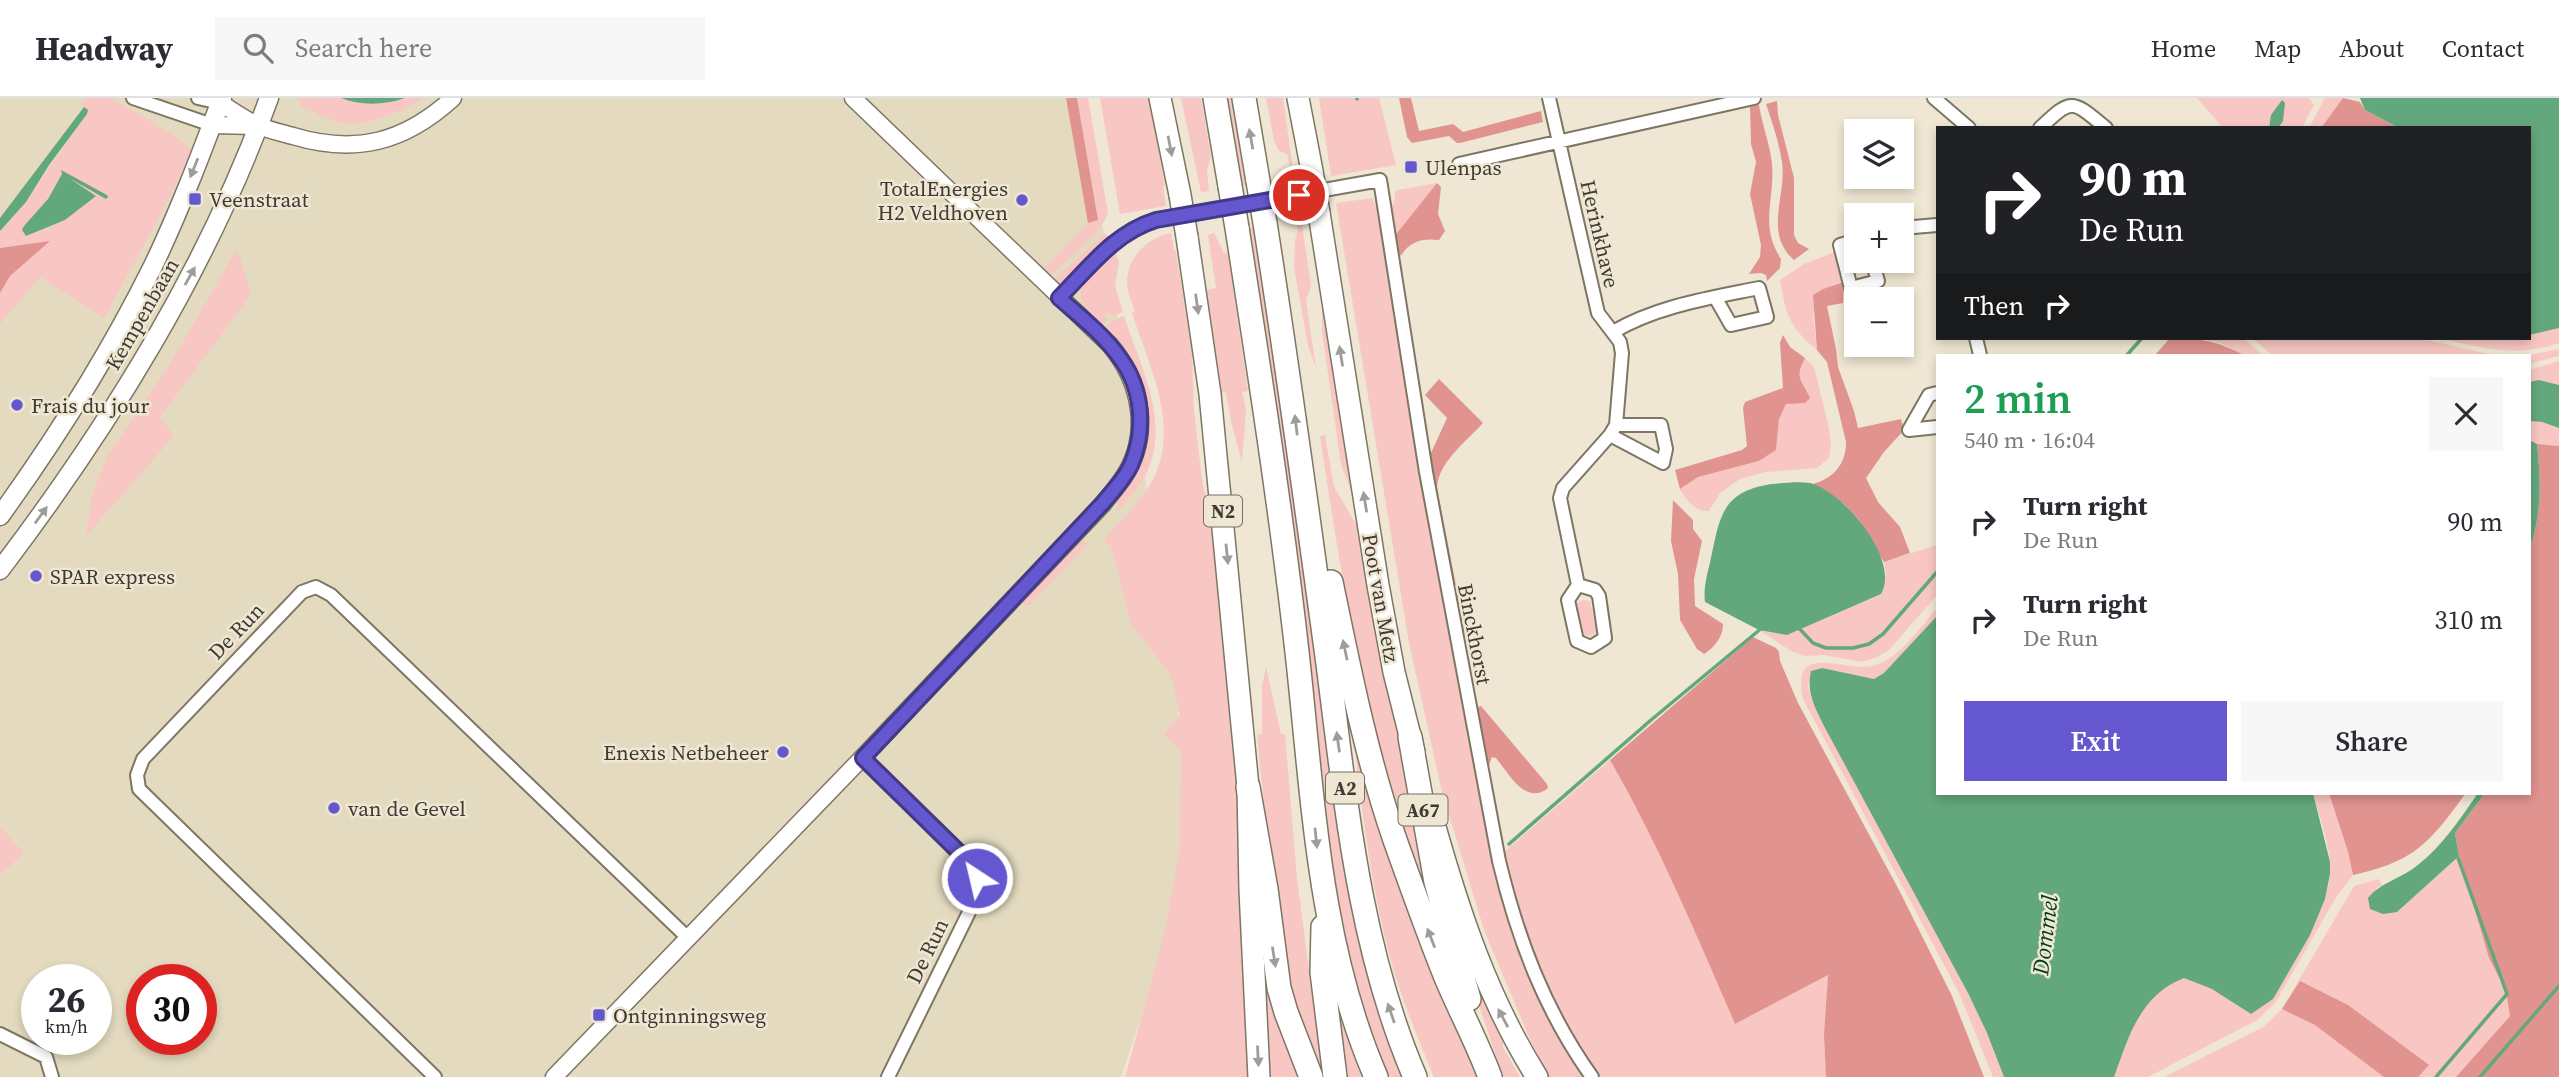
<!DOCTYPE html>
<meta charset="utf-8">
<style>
:root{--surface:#fff;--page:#f7f7f7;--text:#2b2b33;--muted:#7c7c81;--line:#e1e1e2;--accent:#6557d0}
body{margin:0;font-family:"Source Serif 4",serif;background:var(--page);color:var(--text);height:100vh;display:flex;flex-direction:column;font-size:26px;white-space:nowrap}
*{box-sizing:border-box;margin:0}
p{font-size:23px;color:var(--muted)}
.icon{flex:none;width:38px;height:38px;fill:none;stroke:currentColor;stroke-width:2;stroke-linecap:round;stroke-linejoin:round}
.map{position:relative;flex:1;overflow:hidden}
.side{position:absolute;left:1936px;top:256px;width:595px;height:441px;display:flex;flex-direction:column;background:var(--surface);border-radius:0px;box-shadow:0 4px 10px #0003}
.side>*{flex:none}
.guide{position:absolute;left:1936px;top:28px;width:595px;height:214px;border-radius:0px;box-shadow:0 4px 10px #0003;background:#202124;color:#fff;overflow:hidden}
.tools{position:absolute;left:1844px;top:21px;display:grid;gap:14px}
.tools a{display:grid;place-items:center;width:70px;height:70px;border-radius:0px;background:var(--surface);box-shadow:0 4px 10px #0003;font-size:35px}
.speed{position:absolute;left:21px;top:866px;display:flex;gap:14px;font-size:35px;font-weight:700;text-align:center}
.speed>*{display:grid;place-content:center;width:91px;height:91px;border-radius:50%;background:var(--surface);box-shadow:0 4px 10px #0003;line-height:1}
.speed small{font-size:18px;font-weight:400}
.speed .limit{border:10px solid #d22;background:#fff;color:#111}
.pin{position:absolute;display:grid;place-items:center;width:60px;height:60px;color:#fff;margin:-30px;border:4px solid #fff;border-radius:50%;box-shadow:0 2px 7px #0007}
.me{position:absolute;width:77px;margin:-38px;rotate:325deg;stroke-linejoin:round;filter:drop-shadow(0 0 5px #0008)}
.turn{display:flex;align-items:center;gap:24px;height:147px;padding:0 28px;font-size:32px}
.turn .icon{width:91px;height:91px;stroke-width:2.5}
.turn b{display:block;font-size:49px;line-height:60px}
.then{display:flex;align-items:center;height:66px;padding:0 28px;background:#0003;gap:14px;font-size:26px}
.round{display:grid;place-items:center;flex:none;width:74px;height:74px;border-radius:0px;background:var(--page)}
.head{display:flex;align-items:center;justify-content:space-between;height:119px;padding:0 28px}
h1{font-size:42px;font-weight:600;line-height:52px;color:#1e9e55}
.primary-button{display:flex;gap:14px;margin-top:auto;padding:14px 28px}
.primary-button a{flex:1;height:80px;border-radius:0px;background:var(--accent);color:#fff;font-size:28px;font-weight:600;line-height:80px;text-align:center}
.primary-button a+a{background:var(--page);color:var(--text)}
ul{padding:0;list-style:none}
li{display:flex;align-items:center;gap:21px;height:98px;padding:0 28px}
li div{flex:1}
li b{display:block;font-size:26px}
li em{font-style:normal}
header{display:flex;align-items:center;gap:42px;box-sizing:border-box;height:98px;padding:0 35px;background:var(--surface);border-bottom:2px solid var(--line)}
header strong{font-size:33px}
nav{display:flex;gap:38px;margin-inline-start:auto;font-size:24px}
.search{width:490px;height:63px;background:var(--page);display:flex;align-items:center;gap:18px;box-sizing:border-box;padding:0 24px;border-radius:0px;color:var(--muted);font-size:26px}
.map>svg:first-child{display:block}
.built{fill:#e4dabf;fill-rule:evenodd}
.green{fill:#f8c7c3;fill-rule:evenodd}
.forest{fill:#e0938f}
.water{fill:#63a77d}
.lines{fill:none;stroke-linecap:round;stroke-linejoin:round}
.stream{stroke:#63a77d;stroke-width:3.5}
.minor-casing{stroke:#7d7664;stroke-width:16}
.tertiary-casing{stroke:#7d7664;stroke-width:19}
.secondary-casing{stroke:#7d7664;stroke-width:21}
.trunk-casing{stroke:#7d7664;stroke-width:24}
.motorway-casing{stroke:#7d7664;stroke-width:26}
.minor{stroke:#fff;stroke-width:12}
.tertiary{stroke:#fff;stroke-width:16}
.secondary{stroke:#fff;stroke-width:18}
.trunk{stroke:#fff;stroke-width:21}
.motorway{stroke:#fff;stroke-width:23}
.trunk-bridge-casing{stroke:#7d7664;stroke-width:24;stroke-linecap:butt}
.motorway-bridge-casing{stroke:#7d7664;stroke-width:26;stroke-linecap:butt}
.trunk-bridge{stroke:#fff;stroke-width:21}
.motorway-bridge{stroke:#fff;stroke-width:23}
.oneway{fill:#9e9d99}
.route-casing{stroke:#423987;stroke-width:18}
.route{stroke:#6557d0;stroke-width:12}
.poi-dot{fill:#6557d0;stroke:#efe7d3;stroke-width:2.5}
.labels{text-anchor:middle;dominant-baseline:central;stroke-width:5;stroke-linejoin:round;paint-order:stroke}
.shield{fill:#efe7d3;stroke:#736f63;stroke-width:2}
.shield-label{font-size:19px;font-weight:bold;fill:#3e3b33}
.poi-label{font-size:21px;fill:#3e3b33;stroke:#efe7d3;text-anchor:start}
.street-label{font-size:21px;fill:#3e3b33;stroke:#efe7d3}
.water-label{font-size:23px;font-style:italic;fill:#003a1e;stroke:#efe7d3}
</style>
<header>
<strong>Headway</strong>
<div class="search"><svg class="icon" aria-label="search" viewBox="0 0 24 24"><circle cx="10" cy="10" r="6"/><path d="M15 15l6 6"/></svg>Search here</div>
<nav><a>Home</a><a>Map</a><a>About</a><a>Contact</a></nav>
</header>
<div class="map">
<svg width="2559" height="979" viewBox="0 0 2559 979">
<rect width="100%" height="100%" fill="#efe7d3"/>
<path class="built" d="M0,0h1081l89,530 23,234 -72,215h-1121zM37,882h59v60h-59zM142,882h59v60h-59z"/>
<path class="green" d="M85,0h25l62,36 20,16 -21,45 -67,123 -64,-41 -40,47v-31l10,-17 38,-34 -48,6v-17c33,-36 58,-78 87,-117l1,-4 -7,-5zM62,76l34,22 -31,24 -32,15 3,-21 20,-27z
M298,0h43l21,5h25l18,-5h19c-19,12 -57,29 -80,25 -14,-3 -29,-10 -42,-16z
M1077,0h11l20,115c-7,21 -41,47 -57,62h-5l-5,-4 47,-48 10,-4z
M1100,0h49l16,88h-2l3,20 -46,8z
M1181,0h20l10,58 -4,15 2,20 -8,1z
M1224,0h9l15,86 -8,1z
M1266,0h17l11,78 -2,1 -5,-23 -8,-3 -5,-10z
M1319,0h60l17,67 -65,11z
M2197,0h112l5,7 -12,23h-24l5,-7 -14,2v5h-46z
M2325,0h18l-22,30h-12z
M1437,85l-44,55 -5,-33 6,-1 1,-12 3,-2z
M1372,100l4,9 5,-1 49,311 34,193 30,145 16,67 76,155h-39l-3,-4 -60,-143 -42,-138 -33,-149 -73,-440z
M1301,119l10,69 -5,14 10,68 -8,-22 -14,-79 1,-27 3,-9 -2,-13z
M1257,128l62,424 87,427h-21l-29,-81 -27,-121 -82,-647z
M1105,135l4,5 -47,47 -7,-2 3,-7z
M1171,135l3,17 2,1 16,102 2,58 8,68 16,83 15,167 18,348h-126l39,-142 16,-86 1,-97 -17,-18 16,-18 -9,-41 -40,-51 -20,-78 -8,-5c15,-18 33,-34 45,-53 36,-56 2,-119 -16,-175l3,-1c-3,-9 -7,-18 -8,-28 -1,-25 20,-47 44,-51z
M1214,135l10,20h4l20,138 -6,1 4,18 -4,52 -11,-40 -5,-30 -4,1 -15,-103 9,-2 -8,-53z
M1114,151l5,13 -4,24 8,26 -10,4 -5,-4 -4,4 4,4 -7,6 -16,-14 2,-2c-20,-24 11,-44 27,-61z
M235,154l5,5 11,38 -91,122 14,19 -88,100 6,-41 15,-38 63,-93z
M1835,154l9,30 -7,4 -14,3 -10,26 4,35c-28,-23 -31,-35 -37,-70l24,-16z
M1322,186l31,211 -12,-30 -19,-133z
M1124,218c15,46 45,102 25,151 -6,17 -19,30 -31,44l-2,-13 29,-62 -42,-107 9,-8z
M2559,230v15c-43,15 -77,5 -119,-5h89v-3z
M2194,240h49l20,17h-19l-23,-12z
M2252,240h167l74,17h-221z
M2559,251v7l-30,8v-9z
M1805,260l9,9 14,57 3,20 -2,14 -12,10 -51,4 -26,7 -20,14 -11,18c-13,2 -24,-12 -29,-22l18,-12 61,-16 17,-11 3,-31 7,-16h19l3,-11c-11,-11 -10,-21 -3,-34z
M2559,263v24l-20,-5 -10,2v-12z
M2529,323l13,1 17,6v18l-22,-2 -8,-4z
M1325,337l9,52 25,42 26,146 52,248c-20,-55 -40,-110 -55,-167 -29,-105 -46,-213 -62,-320z
M1077,443l12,2 -59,62h-5l-4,-5z
M1937,447v50l-48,55 -12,7 -15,5 -38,-7 -19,1 -14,-5 -32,-21 28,5 94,-41 5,-21 -2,-11z
M1582,502l8,1 7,31 -6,4 -10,-1 -7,-30z
M1937,510v8l-52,57 -11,6 -53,-11 -10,3 -3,14 3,13 157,295 19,40 17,44h-11l-34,-84 -156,-294c-13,-63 46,-22 76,-35 24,-10 42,-38 58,-56z
M1266,569l15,67h4l12,144 26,199h-7l-37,-123 -22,-219 5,-1v-48z
M1352,620l128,359h-46c-18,-43 -36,-86 -47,-131 -18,-72 -28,-154 -35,-228z
M1610,662c49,85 86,174 125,264l93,-49 -4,60 2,42h-227c-32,-48 -59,-101 -78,-156 -8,-22 -11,-46 -17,-69z
M2313,695h16l19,59 5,23 -18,24 -60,104 -18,17 -109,57h-34c10,-29 32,-96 70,-99 19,-1 51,26 67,36 28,-40 83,-100 79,-152 -2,-23 -11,-47 -17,-69z
M0,729l24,26 -24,22z
M2459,758l30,102 17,33 4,25 -54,61h-292l99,-50 19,-18 72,-123 25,-7 3,6 -6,3 21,24z
M1263,855l12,61 22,63h-31z
M1471,867l32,69v13l17,30h-17l-36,-108z
M1330,890l31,89h-19z"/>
<path class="forest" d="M1066,0h11l21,122 -10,3z
M1399,0h12l8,33 34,-7 10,8 78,-21 2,11 -83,21h-3l-8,-7 -37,7 -5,-6z
M2343,0l17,4 5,8 34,18h-78z
M1777,3l1,14 16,63v57l4,8 11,6 -15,11c-31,-27 -7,-65 -12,-98 -3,-20 -10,-40 -16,-58z
M1759,7c3,20 11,39 13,59 3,36 -13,61 9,95l-1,9 -13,13 -1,-6 -5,-2 -12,1 11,-17 1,-12 -11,-51 6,-32 -5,-18 -1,-37z
M1437,85l4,4 -3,27 7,17 -6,9c-16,-2 -30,1 -38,16l-8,-18z
M50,143l-40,35 -10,17v-45z
M1844,184l-1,21 -16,3 9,43 2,18 16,44 4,17 43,-9 3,11 -20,22 -18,26 12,24 22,25 10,26 -26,9 -25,-42 -15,-16 -31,-20c21,-6 33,-20 33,-42l-19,-80 -10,-12 -4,-55 10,-6z
M1783,237l7,12 15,11c-11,21 -3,22 5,40l-5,5 -19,1 -7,15 -3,31 -17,11 -61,16 -18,12 -5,-19 67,-20 5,-4 -4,-38 2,-6 38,-14 -3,-45z
M2170,240c30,0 47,3 74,17h-89z
M1439,281l44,44c-17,19 -45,39 -46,65l28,144 -5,4 -29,-162v-21l16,-35 -22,-23z
M2537,346l22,2v631h-103l54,-61 -4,-25 -17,-33 -30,-102 -4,-23 30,-40h44v-243c13,-34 12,-70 8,-106z
M1673,402l20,20v9l9,12 -8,38 1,27 28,18c0,13 -8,23 -19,30l-7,-5 -17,-29 -2,-46 -7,-33z
M1753,539l23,11 3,4 1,9 18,42 101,187 53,106 32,81h-158l-2,-42 4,-60 -93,49c-39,-90 -76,-179 -125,-264z
M1481,608l66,78 1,4c-22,18 -39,-14 -52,-30l-4,-1 -3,8h-3l-8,-52v-6z
M2329,695h137c-37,50 -50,68 -113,82l-5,-23z
M2300,883l48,24 81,60 -11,12h-34l-69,-52 -33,-16z"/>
<path class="water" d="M341,0h64c-20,7 -44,8 -64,0z
M2360,0h199v230l-30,7v-207h-130l-34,-18z
M2282,2l3,3 -2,18 -5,7h-9l2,-13z
M84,9l4,3 -1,4 -38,51 -23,37 -26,29v-13z
M61,72l46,25 1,2 -2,2 -37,-21 27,18 -31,24 -39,16 -4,-6 2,-4 24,-27 14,-25z
M2539,282l20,5v43l-17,-6 -13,-1v-39z
M2529,342l8,4c4,36 5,72 -8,106z
M1772,386c12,-1 26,-3 38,-1 33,8 91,77 71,111l-94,41 -28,-5 -54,-28c-2,-15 3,-30 6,-44 9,-43 12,-67 61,-74z
M1937,518v177h376l17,69v12l-5,25 -15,36 -37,64 -22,15 -39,-25 -28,-11c-44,17 -55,58 -70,99h-110l-17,-44 -19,-40 -144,-267c-9,-19 -18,-33 -13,-55l11,-3 52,11 10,-6z
M2478,695h7l-30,40 4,23 -62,56 -14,2 -13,-5 -2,-11c13,-16 34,-20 50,-33 25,-20 42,-46 60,-72z"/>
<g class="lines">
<path class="stream" d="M1357,0v1
M2127,257l15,-17
M1796,527l17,18 13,5h27l16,-4 14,-10 54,-62
M1509,746l142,-124 112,-93
M2436,979l71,-83 -49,-136
M2480,979l79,-91"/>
<defs>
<path id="minor" d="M133,0l79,27
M198,0l22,5
M1549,0l49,215 22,29 2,11 -6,72 -6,10 -47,53 -3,10 18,87 -10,15 9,41 14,6 14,-9 -6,-42 -4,-6 -17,-5
M1934,0l35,30
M2040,30c32,-30 31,-29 66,0
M1459,66l295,-66
M1902,130l35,-3
M1857,142l-17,5 11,43 27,-7 -6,-20
M1060,199c29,-30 54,-64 96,-77l224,-40 46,292 73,389c19,79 46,150 93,216
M1613,234c44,-26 97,-34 146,-44l8,29 -36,8 -16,-28
M1976,240l4,17
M1909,332l20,-35 8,-2
M1909,332l28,-3
M1610,337l53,28 3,-14 -5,-24h-45
M862,660l103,100 12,20 -3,24 -86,175
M0,936l46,23 6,20
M435,979l-296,-288 -2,-14 6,-16 159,-167 14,-5 15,8 357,343"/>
<path id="tertiary" d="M220,5c12,7 24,16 37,22 11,5 25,8 36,11 63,19 112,6 160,-38
M212,27l44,1
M554,979l308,-319 241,-254c6,-8 14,-17 20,-26 29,-43 18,-96 -13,-133l-257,-247"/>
<path id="secondary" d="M0,418c57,-79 110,-163 153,-250 26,-54 48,-112 69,-168
M0,472c110,-145 207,-301 269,-472"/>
<path id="trunk" d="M1160,0l20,97
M1298,0l14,73
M1319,115l59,372 16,87 20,80
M1187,139l23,157 38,393 2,103 9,187
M1435,729c25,88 53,172 102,250"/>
<path id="motorway" d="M1215,0l15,88
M1244,0l14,83
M1265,125c23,146 43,293 63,441 18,139 31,283 87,413
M1237,130c22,141 44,282 60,424 16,143 21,291 79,425
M1331,484c18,87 35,174 64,258 16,45 32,90 50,135 14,34 32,67 45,102
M1410,639l26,145 33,117
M1248,689l18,102 13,99 7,24 25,65
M1323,829l-1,45 13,105"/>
</defs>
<use href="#minor" class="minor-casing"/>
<use href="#tertiary" class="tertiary-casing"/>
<use href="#secondary" class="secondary-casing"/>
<use href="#trunk" class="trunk-casing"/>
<use href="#motorway" class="motorway-casing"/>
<use href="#minor" class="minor"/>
<use href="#tertiary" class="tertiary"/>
<use href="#secondary" class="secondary"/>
<use href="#trunk" class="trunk"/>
<use href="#motorway" class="motorway"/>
<defs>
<path id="trunk-bridge" d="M1312,73l7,42
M1180,97l7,42"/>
<path id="motorway-bridge" d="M1258,83l7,42
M1230,88l7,42"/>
</defs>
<use href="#trunk-bridge" class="trunk-bridge-casing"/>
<use href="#motorway-bridge" class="motorway-bridge-casing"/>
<use href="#trunk-bridge" class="trunk-bridge"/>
<use href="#motorway-bridge" class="motorway-bridge"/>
</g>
<defs><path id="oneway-solid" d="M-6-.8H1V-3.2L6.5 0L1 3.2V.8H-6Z" transform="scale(1.75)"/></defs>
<g class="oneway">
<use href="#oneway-solid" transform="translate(1251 41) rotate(-100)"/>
<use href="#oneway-solid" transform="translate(1170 48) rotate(79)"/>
<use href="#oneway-solid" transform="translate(194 70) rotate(112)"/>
<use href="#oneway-solid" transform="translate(190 178) rotate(-61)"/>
<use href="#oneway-solid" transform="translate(1197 206) rotate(82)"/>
<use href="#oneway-solid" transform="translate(1341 258) rotate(-99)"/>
<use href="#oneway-solid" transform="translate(1296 327) rotate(-97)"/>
<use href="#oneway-solid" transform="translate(1365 404) rotate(-99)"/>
<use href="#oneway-solid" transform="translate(41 417) rotate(-54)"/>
<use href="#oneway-solid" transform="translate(1227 456) rotate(84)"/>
<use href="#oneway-solid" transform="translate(1345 552) rotate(-102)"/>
<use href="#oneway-solid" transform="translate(1338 644) rotate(-98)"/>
<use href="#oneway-solid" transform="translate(1316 740) rotate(84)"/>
<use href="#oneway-solid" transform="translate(1431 840) rotate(-111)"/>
<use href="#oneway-solid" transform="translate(1274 859) rotate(81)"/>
<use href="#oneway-solid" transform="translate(1391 915) rotate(-109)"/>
<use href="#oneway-solid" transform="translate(1503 920) rotate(-118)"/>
<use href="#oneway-solid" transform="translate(1258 958) rotate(87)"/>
</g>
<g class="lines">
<defs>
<path id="route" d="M977,780l-12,-20 -102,-100 239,-254c10,-12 22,-24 29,-39 15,-35 12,-76 -11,-107 -16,-23 -40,-42 -61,-60 30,-30 55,-65 97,-78l143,-25"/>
</defs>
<use href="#route" class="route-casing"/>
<use href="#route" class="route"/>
</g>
<g class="poi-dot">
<rect x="1404" y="62" width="14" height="14" rx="3.5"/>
<rect x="188" y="94" width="14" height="14" rx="3.5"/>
<circle cx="1022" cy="102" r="7"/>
<circle cx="17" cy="307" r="7"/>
<circle cx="36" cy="478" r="7"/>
<circle cx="783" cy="654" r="7"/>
<circle cx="334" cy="710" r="7"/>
<rect x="592" y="910" width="14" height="14" rx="3.5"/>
</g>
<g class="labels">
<g class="shield">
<rect x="1204" y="397.5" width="38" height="31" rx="5"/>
<rect x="1326" y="674.5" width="38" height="31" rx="5"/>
<rect x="1398.5" y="696.5" width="49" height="31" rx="5"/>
</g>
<g class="shield-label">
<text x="1223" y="413">N2</text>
<text x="1345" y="690">A2</text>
<text x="1423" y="712">A67</text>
</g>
<g class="poi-label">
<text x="1425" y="69">Ulenpas</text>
<text x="1008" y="90" text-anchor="end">TotalEnergies<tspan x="1008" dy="24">H2 Veldhoven</tspan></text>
<text x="209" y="101">Veenstraat</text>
<text x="31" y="307">Frais du jour</text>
<text x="50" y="478">SPAR express</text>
<text x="769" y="654" text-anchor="end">Enexis Netbeheer</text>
<text x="348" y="710">van de Gevel</text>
<text x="613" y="917">Ontginningsweg</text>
</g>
<g class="street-label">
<text transform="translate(1600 136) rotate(77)">Herinkhave</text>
<text transform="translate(142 216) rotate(-60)">Kempenbaan</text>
<text transform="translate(1381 500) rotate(80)">Poot van Metz</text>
<text transform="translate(236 533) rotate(-46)">De Run</text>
<text transform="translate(1475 536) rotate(79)">Binckhorst</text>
<text transform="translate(927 853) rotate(-64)">De Run</text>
</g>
<g class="water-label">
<text transform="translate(2045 837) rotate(-83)">Dommel</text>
</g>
</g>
</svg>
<div class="tools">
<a><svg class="icon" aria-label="layers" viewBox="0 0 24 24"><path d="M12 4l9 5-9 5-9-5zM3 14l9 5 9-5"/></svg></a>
<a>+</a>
<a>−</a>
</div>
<div class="speed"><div>26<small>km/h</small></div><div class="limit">30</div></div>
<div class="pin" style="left:1299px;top:97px;background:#d93025"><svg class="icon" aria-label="arrive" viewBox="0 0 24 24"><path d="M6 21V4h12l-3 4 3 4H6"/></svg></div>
<svg class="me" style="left:977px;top:780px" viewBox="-20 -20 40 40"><circle r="17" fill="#6557d0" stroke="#fff" stroke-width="3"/><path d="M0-11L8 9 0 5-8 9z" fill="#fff"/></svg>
<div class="guide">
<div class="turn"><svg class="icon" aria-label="right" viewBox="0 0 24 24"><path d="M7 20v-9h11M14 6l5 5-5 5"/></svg><div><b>90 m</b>De Run</div></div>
<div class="then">Then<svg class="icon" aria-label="right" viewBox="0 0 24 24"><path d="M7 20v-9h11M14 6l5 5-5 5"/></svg></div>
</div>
<section class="side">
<div class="head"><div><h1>2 min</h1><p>540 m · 16:04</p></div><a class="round"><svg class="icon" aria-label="close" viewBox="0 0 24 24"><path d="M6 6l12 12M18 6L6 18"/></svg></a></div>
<ul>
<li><svg class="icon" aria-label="right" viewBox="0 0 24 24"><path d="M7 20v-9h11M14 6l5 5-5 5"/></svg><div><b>Turn right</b><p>De Run</p></div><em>90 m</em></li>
<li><svg class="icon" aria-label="right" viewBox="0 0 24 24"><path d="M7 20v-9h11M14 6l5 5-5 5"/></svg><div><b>Turn right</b><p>De Run</p></div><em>310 m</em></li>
</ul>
<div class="primary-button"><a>Exit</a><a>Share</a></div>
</section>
</div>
